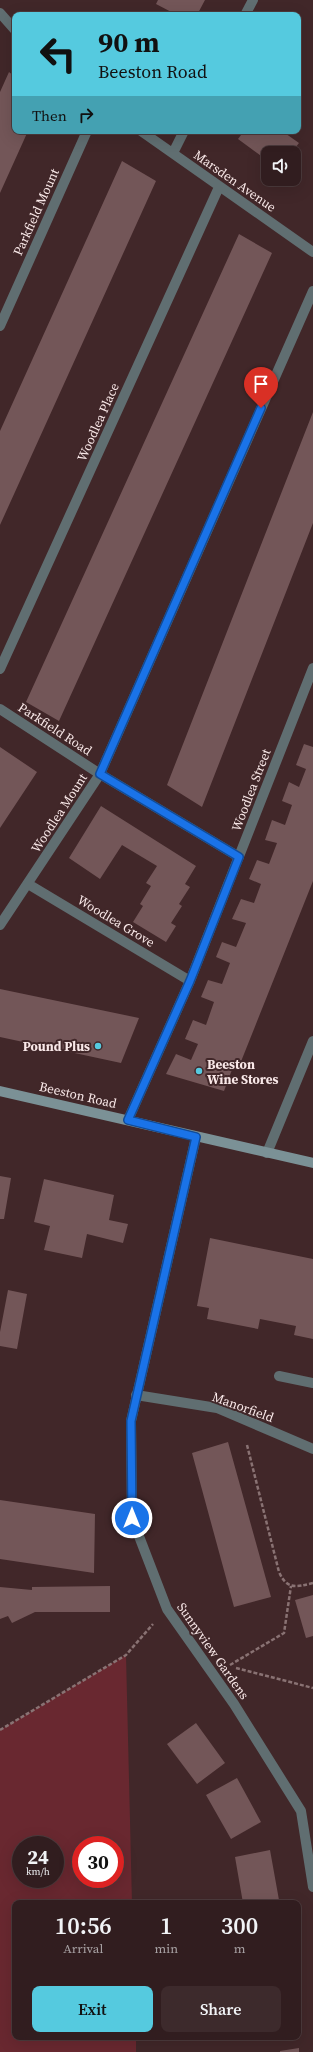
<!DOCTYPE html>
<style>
:root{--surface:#311d1f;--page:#3d2a2c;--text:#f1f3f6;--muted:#a8a2a4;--line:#4c3b3d;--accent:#55cadf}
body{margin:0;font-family:"Source Serif 4",serif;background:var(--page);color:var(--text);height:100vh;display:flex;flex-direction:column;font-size:15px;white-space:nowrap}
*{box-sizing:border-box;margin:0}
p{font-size:13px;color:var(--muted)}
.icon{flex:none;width:22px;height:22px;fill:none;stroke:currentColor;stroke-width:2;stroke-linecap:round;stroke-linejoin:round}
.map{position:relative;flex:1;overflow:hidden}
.drawer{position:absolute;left:12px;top:1900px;width:289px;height:140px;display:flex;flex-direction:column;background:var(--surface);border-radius:8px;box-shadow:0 4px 16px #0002,0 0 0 1px var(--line)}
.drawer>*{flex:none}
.top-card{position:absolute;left:12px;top:12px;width:289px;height:122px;border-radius:8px;box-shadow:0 4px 16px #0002,0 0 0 1px var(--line);background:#55cadf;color:#111;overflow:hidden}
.controls{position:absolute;left:261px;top:146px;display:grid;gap:8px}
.controls a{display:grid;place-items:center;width:40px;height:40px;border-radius:8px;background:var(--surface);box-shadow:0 4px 16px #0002,0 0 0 1px var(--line);font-size:20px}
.speed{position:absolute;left:12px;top:1836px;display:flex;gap:8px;font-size:20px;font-weight:700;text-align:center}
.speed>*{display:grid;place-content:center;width:52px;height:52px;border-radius:50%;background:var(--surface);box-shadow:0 4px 16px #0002,0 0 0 1px var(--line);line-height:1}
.speed small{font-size:10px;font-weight:400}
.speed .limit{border:6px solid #d22;background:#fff;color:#111}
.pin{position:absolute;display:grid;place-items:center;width:34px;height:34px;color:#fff;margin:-41px -17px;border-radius:50% 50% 50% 0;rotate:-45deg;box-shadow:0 0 4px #0007}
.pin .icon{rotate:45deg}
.me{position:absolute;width:44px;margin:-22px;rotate:0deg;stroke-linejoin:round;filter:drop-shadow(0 0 3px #0008)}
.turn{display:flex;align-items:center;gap:14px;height:84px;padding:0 20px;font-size:18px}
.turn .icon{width:52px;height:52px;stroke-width:2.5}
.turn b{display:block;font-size:28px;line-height:34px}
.then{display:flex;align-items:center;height:38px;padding:0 20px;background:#0003;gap:8px;font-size:15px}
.eta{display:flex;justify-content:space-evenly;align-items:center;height:68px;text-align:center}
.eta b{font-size:24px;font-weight:600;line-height:28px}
.button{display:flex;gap:8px;margin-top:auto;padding:8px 20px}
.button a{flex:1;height:46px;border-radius:8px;background:var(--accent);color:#111;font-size:16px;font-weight:600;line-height:46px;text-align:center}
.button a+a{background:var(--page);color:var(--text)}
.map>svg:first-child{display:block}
.green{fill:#692830;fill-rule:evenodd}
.building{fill:#735658}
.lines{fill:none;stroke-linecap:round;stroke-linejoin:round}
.path{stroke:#897273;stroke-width:2.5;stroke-dasharray:4 2;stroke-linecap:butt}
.lane{stroke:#606e71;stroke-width:10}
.street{stroke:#606e71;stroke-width:10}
.secondary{stroke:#7b9196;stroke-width:10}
.route-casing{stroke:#114b97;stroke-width:10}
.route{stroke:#1a73e8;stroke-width:7}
.poi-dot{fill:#55cadf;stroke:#412729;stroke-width:1.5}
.labels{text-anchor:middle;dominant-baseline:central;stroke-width:4;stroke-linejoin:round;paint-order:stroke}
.street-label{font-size:13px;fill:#f9e8e8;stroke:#412729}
.poi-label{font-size:13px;font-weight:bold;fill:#f9e8e8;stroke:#412729;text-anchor:end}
</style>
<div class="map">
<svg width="313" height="2052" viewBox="0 0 313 2052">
<rect width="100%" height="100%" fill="#412729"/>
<path class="green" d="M126,1655l6,248h-117v134h121v15h-136v-322zM21,1845h34v34h-34zM81,1845h34v34h-34z"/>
<path class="building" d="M158,0h47l-8,15h-20l-21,-11z
M9,72l6,5v54h13l-28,62v-101z
M244,131h38l17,12 -8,10h-23v8l-30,-22z
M122,161l34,20 -156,344v-94z
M239,234l33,19 -213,468 -33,-19z
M313,412v111l-111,284 -35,-22z
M304,744l9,3v134l-75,188 -5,-2 -9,24 -58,-17 10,-20 15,6 7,-16 -13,-5 8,-19 13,5 8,-23 -13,-5 7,-17 14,4 8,-21 -14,-6 6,-15 14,5 10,-24 -14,-4 9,-20 13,4 7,-19 -12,-5 8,-19 12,4 8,-21 -12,-3 7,-20 13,5 7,-20 -10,-4 7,-19 10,5 7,-18 -10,-4z
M0,747l37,25 -37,56z
M101,806l95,60 -11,18 5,3 -11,17 3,2 -11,17 5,3 -10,16 -33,-20 10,-16 -3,-2 11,-18 -5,-3 11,-17 -35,-21 -22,34 -31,-21z
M0,989l139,29 -18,45 -121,-26z
M0,1176l11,2 -7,41h-4z
M44,1179l70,16 -5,25 19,4 -5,19 -36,-9 -5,24 -38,-8 6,-24 -16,-4z
M210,1238l103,21v80l-19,-4 2,-9 -36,-7 -2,10 -51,-10 2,-11 -12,-2z
M8,1290l19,4 -10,55 -17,-3v-14z
M228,1442l43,155 -37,10 -42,-154z
M0,1500l95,14 -1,59 -94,-14z
M110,1586v26h-75l-23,11 -4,-7 -8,3v-32l32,3v-3z
M313,1595v41l-7,2 -11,-38z
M196,1723l29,40 -28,21 -30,-40z
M237,1778l24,44 -30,17 -25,-44z
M270,1850l9,50 -19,3h-17l-8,-46z
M299,2048v4h-19v-1z"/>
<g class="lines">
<path class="path" d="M247,1445l32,127c8,18 17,15 34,11
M230,1665l54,-32 7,-47
M236,1668l77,20
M0,1730l126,-75 27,-31"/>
<path class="lane" d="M0,326l87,-195
M279,1376l34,7
M136,1395l81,13 96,41"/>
<path class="street" d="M0,13l15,17
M245,15l8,-15
M141,131l172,121
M173,153l11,-22
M0,669l219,-482
M0,709l100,65 139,83
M28,884l162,97
M0,925l100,-151 213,-483
M128,1120l62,-139 123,-313
M196,1137l-65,284 1,97 35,91 67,95 67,107 12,76
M267,1153l46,-112"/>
<path class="secondary" d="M0,1091l313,72"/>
</g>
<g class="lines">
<defs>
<path id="route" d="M132,1518l-1,-97 65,-284 -68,-17 62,-139 49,-124 -139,-83 161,-366"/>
</defs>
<use href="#route" class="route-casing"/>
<use href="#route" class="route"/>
</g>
<g class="poi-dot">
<circle cx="98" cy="1046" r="4"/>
<circle cx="199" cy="1071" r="4"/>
</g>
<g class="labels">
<g class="street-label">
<text transform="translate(235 181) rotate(35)">Marsden Avenue</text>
<text transform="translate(36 212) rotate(-66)">Parkfield Mount</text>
<text transform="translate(98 422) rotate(-66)">Woodlea Place</text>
<text transform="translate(55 729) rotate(33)">Parkfield Road</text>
<text transform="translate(251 790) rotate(-69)">Woodlea Street</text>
<text transform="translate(59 813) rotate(-57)">Woodlea Mount</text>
<text transform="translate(116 921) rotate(31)">Woodlea Grove</text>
<text transform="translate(78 1095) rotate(13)">Beeston Road</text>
<text transform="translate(243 1407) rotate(20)">Manorfield</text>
<text transform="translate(213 1651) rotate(55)">Sunnyview Gardens</text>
</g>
<g class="poi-label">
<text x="90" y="1046">Pound Plus</text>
<text x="207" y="1064" text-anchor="start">Beeston<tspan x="207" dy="15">Wine Stores</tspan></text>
</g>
</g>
</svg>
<div class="controls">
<a><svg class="icon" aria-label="sound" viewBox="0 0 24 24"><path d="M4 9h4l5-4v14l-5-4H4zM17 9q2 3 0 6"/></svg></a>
</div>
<div class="speed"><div>24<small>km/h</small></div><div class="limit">30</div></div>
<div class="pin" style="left:261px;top:408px;background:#d93025"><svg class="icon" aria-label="arrive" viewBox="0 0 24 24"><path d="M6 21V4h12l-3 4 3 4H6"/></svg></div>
<svg class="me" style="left:132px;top:1518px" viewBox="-20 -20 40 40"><circle r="17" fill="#1a73e8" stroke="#fff" stroke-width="3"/><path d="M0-11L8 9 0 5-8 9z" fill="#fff"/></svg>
<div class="top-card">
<div class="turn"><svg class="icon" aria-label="left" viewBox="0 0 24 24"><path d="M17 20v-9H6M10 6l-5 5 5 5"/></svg><div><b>90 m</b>Beeston Road</div></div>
<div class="then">Then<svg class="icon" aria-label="right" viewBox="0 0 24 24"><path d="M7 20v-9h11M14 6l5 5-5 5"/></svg></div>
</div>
<section class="drawer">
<div class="eta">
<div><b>10:56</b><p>Arrival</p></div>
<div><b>1</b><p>min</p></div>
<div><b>300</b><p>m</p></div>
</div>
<div class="button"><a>Exit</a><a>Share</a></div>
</section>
</div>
